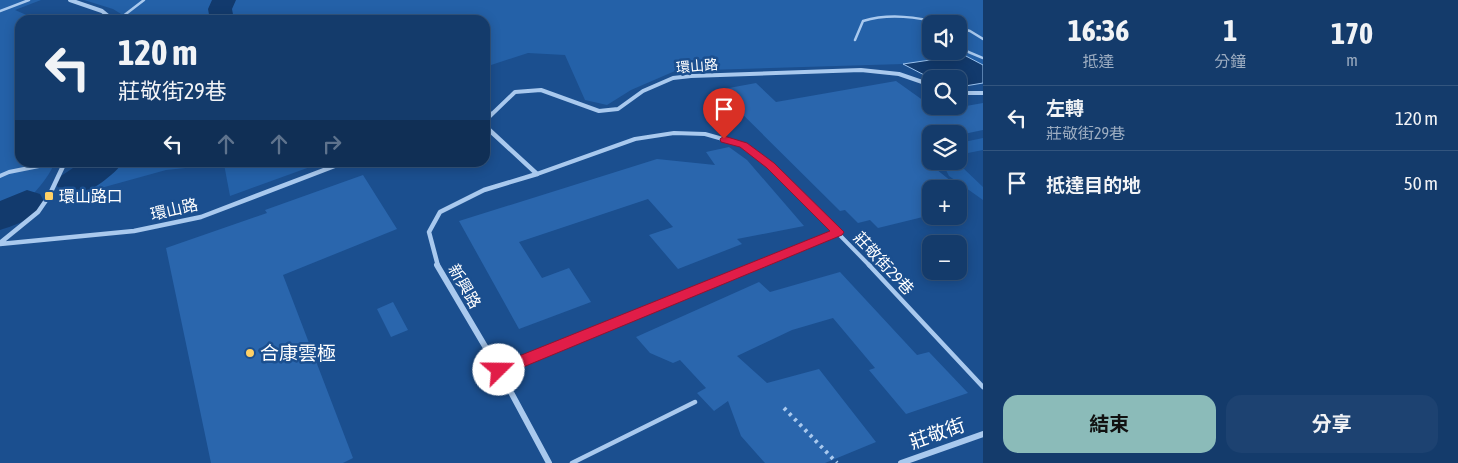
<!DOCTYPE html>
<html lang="zh-TW">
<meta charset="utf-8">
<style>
:root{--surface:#143b6b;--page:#1d4271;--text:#f1f3f6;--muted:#9dadc1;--line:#33557e;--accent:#8bbbb9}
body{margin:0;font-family:"Asap Condensed","Noto Sans TC",sans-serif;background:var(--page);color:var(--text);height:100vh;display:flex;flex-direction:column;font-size:19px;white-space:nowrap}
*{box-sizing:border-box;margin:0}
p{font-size:16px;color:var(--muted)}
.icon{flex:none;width:28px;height:28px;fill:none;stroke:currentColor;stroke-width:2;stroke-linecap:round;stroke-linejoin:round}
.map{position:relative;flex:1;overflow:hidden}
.details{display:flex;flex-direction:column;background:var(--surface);width:475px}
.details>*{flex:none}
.banner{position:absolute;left:15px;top:15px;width:475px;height:152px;border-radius:15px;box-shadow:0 2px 12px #0003,0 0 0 1px var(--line);background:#143b6b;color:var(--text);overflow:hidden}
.buttons{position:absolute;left:922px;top:15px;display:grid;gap:10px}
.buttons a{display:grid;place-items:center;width:45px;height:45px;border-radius:10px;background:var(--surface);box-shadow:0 2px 12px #0003,0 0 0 1px var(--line);font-size:25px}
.pin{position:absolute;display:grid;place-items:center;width:42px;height:42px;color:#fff;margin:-51px -21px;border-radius:50% 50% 50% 0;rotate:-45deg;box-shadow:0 0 5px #0007}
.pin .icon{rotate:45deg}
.me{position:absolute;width:55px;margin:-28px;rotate:68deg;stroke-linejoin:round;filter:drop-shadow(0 0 4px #0008)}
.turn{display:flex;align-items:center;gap:18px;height:105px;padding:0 20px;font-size:22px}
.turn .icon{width:65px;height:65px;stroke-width:2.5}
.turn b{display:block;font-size:35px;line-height:42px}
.lanes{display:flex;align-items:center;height:48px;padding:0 20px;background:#0003;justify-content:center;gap:25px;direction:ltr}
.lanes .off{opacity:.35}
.eta{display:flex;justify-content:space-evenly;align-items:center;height:85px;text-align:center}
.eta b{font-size:30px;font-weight:700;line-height:35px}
.button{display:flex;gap:10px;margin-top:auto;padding:10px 20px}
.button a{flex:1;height:58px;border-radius:15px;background:var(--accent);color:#111;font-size:20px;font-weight:700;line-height:58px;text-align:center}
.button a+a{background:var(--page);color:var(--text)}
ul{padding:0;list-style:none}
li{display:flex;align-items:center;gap:15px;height:65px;padding:0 20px;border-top:1px solid var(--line)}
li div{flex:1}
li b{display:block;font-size:19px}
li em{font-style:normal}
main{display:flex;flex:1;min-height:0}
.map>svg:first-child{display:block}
.green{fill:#2461a8;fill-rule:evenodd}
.water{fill:#123a6d;stroke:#9cc4f0}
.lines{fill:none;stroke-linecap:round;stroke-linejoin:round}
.river{fill:#123a6d;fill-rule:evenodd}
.building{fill:#2a66ad}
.path{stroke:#a9c9ee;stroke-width:4;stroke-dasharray:3 4.5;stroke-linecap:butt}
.lane-far2{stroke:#a9c9ee;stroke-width:2.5}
.lane-far1{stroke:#a9c9ee;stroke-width:4}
.lane{stroke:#a9c9ee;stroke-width:4.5}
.street-far2{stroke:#a9c9ee;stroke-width:4}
.street-far1{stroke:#a9c9ee;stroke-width:4.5}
.street{stroke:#a9c9ee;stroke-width:6}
.route{fill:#e11d48;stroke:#92132f}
.poi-dot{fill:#ffd166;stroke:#1b4f8f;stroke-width:2}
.labels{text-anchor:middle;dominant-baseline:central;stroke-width:5;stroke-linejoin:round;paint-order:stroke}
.far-street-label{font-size:14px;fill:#fff;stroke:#1b4f8f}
.poi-label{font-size:16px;fill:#fff;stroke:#1b4f8f;text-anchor:start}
.street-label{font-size:16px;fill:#fff;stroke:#1b4f8f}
.near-poi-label{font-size:19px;fill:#fff;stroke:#1b4f8f;text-anchor:start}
.near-street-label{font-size:19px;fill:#fff;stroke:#1b4f8f}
</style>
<main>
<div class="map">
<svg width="983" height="463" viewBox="0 0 983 463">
<rect width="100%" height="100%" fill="#1b4f8f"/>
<path class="green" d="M0,0h41l-26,10 23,10h-18v142l34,1c-4,17 -39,51 -54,63z
M84,0h899v65l-19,-10 -61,9 -228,7 -44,19 -24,15 -22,-5 -20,-45 -37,-2 -43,14v-47h-354l-18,-11zM931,24h28v27h-28z
M983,138v12l-20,4 -2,3 2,11 20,19v13l-34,-24 -5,-10 2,-5h13v-18z
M76,162h245v1l-91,33 -6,-32 -58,6 -94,26v-25z"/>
<path class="water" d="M964,55l19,10v18l-24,4v-8h-27l-29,-15z"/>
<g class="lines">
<path class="river" d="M212,0h24l-4,9 2,11h-24l-2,-11z
M82,162h41c-6,11 -37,34 -50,34 -4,0 -9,-3 -12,-4l-5,-8 5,-8z
M27,190l13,4 5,9c-9,15 -29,22 -45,27v-29z"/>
</g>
<path class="building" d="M896,81l42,30 45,-8v27l-24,5v-1h-28v31l31,25 -31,-1v26l-53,13 -8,-8 -12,3 -13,-13 -5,1 -122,-121 38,-7 20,19z
M729,147l18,13 57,66 -67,13 5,5 -64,25 -29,-34 24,-8 -25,-28 -129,43 23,36 27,-10 22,34 -72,27 -60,-108 198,-62 58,6 -9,-13z
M363,175l34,54 -114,46 70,183 -10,5h-132l-45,-215 101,-35 -2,-3z
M840,272l77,83 12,-3 39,41 -62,21 -37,-44 6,-2 -42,-50 -41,12 -55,26 30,27 52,-14 57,73 -51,21h-60l-24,-27 -13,-35 -14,10 -17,-18 9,-5 -26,-28 -7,3 -23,-10 -14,-16 123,-55 11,10z
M393,302l15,28 -17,7 -14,-28z"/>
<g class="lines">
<path class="path" d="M784,408l53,55"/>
<path class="lane-far2" d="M0,11l29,-11
M118,20l26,-20
M959,28l11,3 13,8
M855,40l8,-19c27,-8 54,-4 81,3
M959,48l24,10"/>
<path class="lane-far1" d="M537,174l98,-35 39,-6 31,1 39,11 27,20 99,101
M0,176l9,-4 50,-10
M754,266l84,-34"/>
<path class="lane" d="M869,265l114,122
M499,370l258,-105
M572,463l123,-61"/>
<path class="street-far2" d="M70,0l32,11 11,9
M959,93h24
M490,116l25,-24 26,-2 58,21 19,-2 25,-18 30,-13 18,-2 170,-6 38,4 32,11"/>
<path class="street-far1" d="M485,120l6,-6
M485,126l52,48
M0,243l38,-31 11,-16 16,-34
M0,244l134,-13 67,-14 144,-55
M438,266l-9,-34 11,-20 44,-22 53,-16"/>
<path class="street" d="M437,265l62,105 50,93
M901,463l82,-29"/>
</g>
<path class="route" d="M724,136l23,7 27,20 68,67 2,2 -2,3 -338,140 -5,2 -5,-2 -2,-5 2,-4 336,-135 -63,-63 -27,-21 -19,-5 -1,-3z"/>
<g class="poi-dot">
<rect x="44" y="191" width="10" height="10" rx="2.5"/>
<circle cx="250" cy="353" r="5"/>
</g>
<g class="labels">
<g class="far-street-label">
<text transform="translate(697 66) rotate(-5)">環山路</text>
</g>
<g class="poi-label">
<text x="59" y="196">環山路口</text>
</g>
<g class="street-label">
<text transform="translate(174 209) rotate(-13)">環山路</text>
<text transform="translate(884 263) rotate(47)">莊敬街29巷</text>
<text transform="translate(465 286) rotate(60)">新興路</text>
</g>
<g class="near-poi-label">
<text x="260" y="353">合康雲極</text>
</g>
<g class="near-street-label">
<text transform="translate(937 433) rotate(-19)">莊敬街</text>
</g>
</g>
</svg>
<div class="buttons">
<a><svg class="icon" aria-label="sound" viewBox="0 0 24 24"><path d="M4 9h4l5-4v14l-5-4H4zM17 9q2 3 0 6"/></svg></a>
<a><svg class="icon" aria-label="search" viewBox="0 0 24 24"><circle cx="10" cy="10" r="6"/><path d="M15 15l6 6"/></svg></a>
<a><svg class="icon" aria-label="layers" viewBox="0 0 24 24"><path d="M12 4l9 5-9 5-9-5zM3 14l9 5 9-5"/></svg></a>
<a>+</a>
<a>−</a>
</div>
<div class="pin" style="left:724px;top:139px;background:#d93025"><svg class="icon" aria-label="arrive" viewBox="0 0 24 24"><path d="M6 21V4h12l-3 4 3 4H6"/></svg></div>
<svg class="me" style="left:499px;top:370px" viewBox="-20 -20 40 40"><circle r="19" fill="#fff"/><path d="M0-13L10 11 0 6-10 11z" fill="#e11d48"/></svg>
<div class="banner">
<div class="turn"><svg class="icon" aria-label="left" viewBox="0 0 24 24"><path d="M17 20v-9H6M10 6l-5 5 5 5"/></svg><div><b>120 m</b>莊敬街29巷</div></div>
<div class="lanes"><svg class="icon" aria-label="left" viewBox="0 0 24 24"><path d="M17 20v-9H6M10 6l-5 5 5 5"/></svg><svg class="icon off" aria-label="ahead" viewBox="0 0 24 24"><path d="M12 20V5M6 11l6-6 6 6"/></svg><svg class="icon off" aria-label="ahead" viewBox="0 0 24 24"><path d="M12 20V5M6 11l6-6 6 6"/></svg><svg class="icon off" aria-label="right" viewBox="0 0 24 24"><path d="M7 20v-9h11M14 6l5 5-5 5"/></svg></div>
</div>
</div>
<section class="details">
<div class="eta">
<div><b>16:36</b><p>抵達</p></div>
<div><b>1</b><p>分鐘</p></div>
<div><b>170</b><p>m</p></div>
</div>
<ul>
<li><svg class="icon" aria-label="left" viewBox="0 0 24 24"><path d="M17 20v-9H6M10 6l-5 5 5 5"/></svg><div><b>左轉</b><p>莊敬街29巷</p></div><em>120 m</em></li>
<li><svg class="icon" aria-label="arrive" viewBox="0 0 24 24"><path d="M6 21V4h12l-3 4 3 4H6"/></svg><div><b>抵達目的地</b></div><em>50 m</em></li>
</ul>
<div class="button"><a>結束</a><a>分享</a></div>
</section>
</main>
